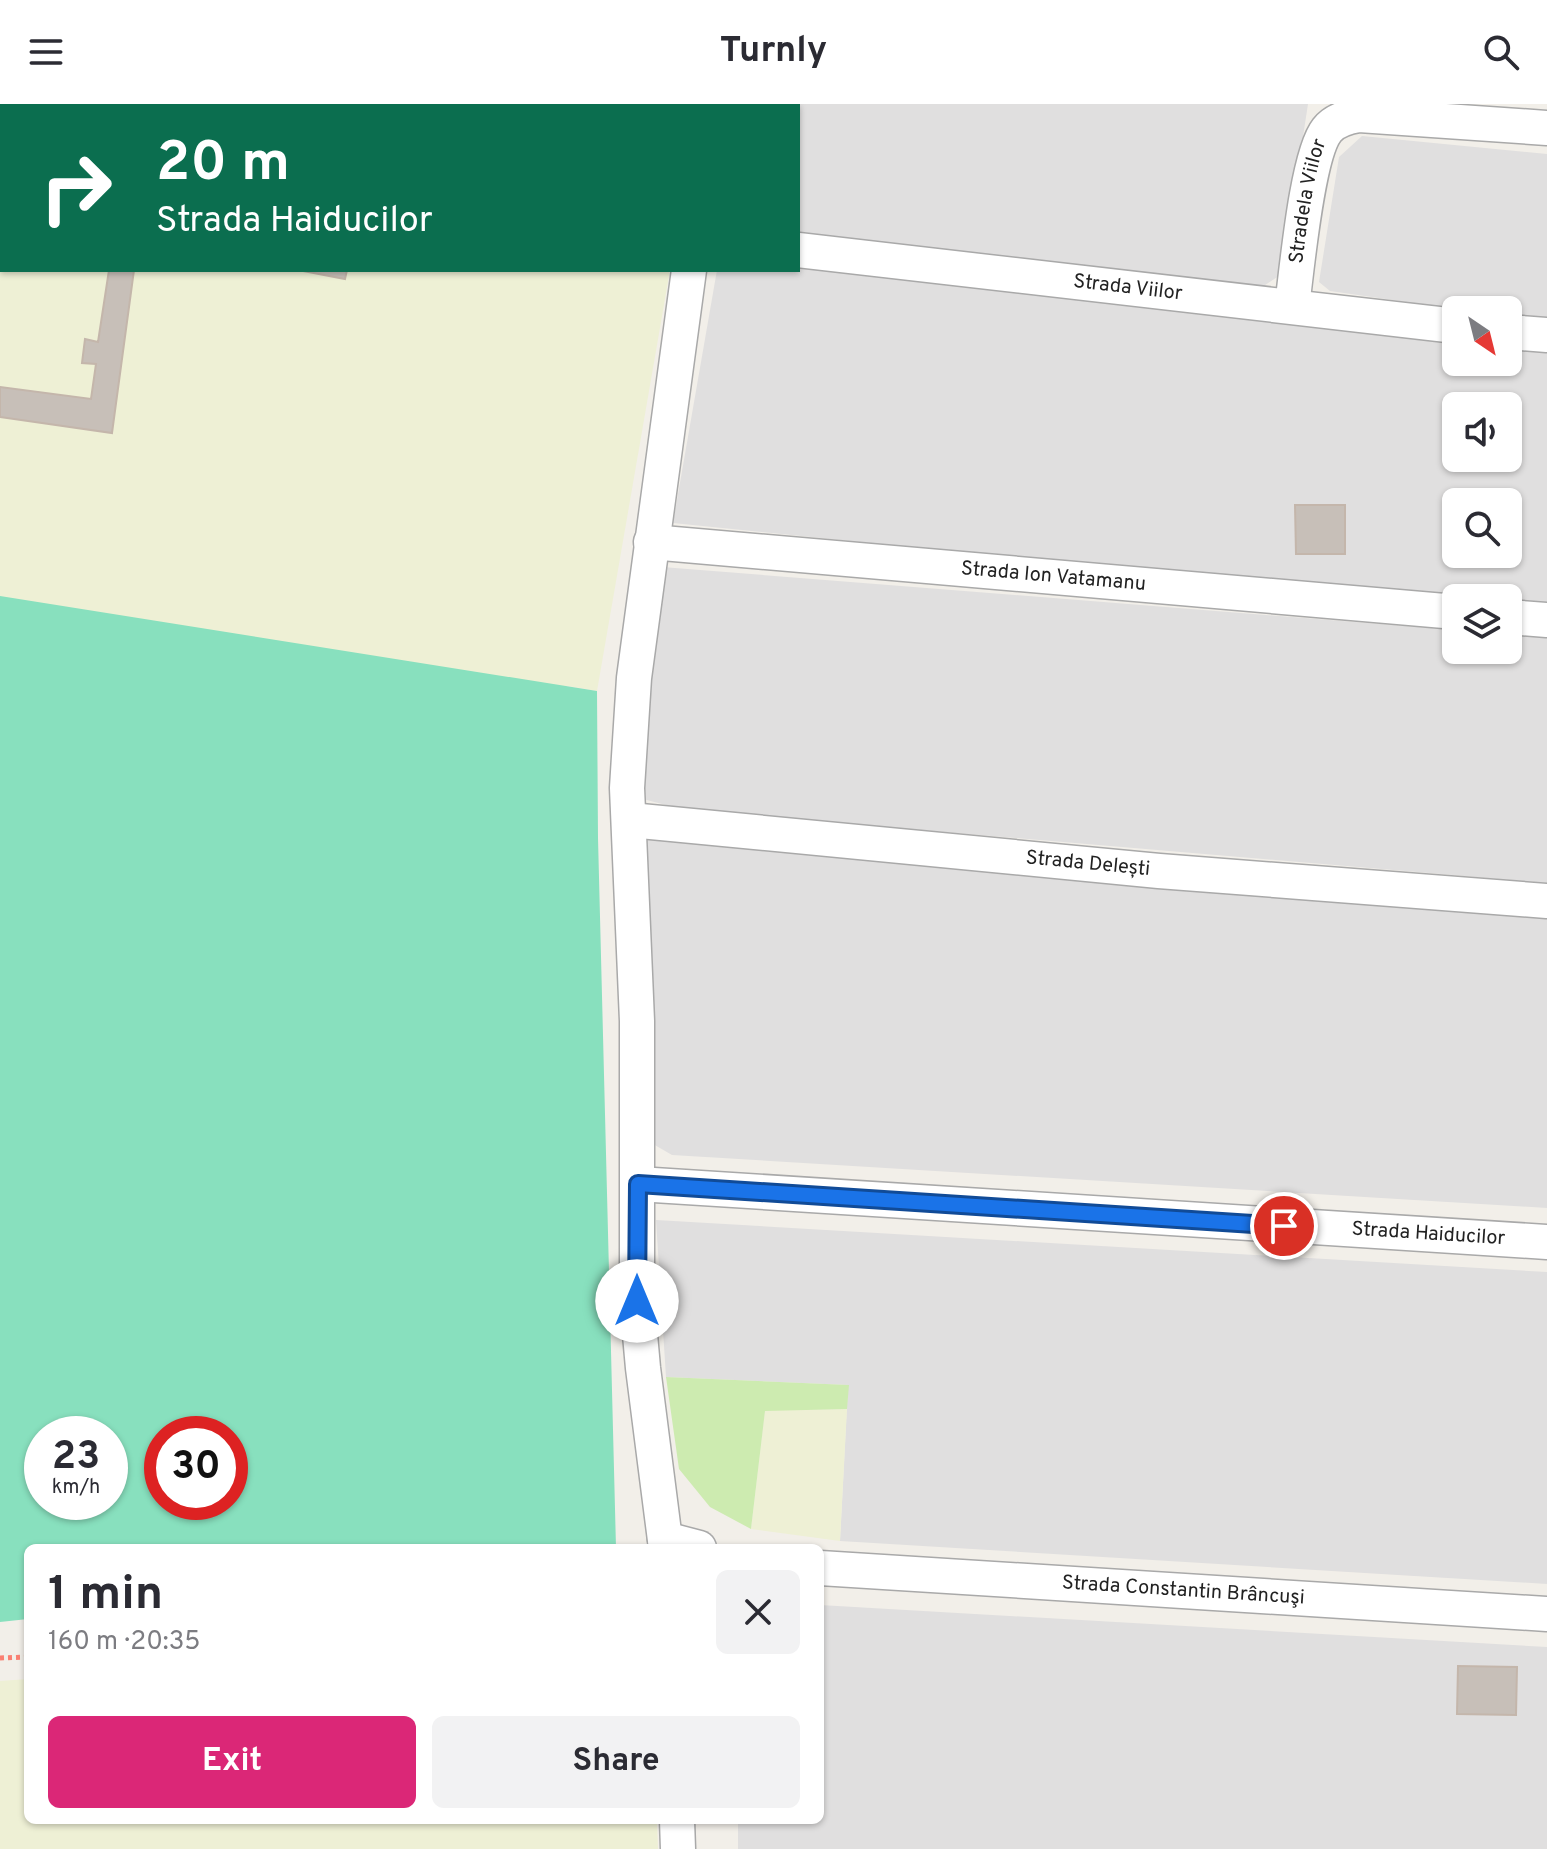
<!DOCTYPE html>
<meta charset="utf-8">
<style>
:root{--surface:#fff;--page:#f2f2f3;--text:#2b2b33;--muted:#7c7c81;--accent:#db2777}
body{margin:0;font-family:Overpass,sans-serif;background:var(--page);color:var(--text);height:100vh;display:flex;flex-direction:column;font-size:30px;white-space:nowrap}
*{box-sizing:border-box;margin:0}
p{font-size:26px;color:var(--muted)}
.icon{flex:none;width:44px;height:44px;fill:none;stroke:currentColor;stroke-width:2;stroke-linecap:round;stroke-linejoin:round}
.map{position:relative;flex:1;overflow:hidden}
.sheet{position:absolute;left:24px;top:1440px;width:800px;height:280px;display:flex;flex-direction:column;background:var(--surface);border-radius:12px;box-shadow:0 2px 6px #0004}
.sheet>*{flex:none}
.banner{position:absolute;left:0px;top:0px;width:800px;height:168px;box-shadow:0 2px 6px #0004;background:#0b6e4f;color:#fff;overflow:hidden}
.needle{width:52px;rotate:145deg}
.controls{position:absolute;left:1442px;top:192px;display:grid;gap:16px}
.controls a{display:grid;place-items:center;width:80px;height:80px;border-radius:12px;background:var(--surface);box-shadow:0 2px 6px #0004;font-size:40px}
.speed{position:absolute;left:24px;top:1312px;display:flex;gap:16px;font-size:40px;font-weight:700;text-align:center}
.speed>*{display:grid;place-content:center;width:104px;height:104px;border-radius:50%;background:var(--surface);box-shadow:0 2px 6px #0004;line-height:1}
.speed small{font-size:20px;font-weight:400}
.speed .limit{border:12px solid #d22;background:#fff;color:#111}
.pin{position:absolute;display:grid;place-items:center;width:68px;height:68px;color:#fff;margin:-34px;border:4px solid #fff;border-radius:50%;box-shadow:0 2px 8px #0007}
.me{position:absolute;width:88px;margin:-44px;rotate:0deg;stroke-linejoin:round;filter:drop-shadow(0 0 6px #0008)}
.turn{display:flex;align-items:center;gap:28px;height:168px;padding:0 24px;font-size:36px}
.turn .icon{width:104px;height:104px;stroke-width:2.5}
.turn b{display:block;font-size:56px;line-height:68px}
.round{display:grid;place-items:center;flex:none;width:84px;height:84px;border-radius:12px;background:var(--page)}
.head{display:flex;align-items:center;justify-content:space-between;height:136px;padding:0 24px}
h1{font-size:48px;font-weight:700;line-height:60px}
.primary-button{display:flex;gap:16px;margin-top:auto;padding:16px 24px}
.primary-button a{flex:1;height:92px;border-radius:12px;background:var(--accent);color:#fff;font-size:32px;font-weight:700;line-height:92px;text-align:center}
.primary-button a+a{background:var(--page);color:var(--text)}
header{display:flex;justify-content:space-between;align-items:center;height:104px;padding:0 24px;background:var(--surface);font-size:36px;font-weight:700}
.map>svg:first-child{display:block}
.residential{fill:#e0dfdf;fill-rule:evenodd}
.farmland{fill:#eef0d5;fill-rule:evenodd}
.grass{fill:#cdebb0}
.pitch{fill:#88e0be;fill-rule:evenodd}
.building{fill:#c7bfb8;stroke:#c4b6ab;stroke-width:2}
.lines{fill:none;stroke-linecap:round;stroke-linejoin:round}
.minor-casing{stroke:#a9a9a9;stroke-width:37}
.path{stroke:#fa8072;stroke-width:5;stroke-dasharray:4 4;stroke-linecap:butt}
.minor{stroke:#fff;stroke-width:34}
.route-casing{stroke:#114b97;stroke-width:20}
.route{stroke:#1a73e8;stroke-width:14}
.labels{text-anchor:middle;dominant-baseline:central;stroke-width:6;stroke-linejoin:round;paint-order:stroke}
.street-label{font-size:20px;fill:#222;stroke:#fff}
</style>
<header><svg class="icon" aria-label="menu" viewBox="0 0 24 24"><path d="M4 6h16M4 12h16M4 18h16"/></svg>Turnly<svg class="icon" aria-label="search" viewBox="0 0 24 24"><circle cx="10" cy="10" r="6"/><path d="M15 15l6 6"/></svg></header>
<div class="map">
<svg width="1547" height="1745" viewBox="0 0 1547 1745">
<rect width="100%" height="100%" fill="#f2efe9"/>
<path class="residential" d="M762,0h546l-26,170 -20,13 -42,-6 -2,11 -420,-56v-130h-36z
M1362,32l185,18v166l-39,-3v-7h-46l-132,-19 -11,-9 20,-125z
M798,156l658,75v27h52v-21l39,5v267l-39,-4v-11h-52v5l-783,-80 44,-253h81zM1456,302h52v52h-52zM1456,398h52v52h-52z
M662,463l794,63v20h52v-16l39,3v246l-862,-73 -42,-11v-110z
M646,731l901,78v295l-875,-53 -19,-11z
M656,1116l891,52v312l-707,-43 8,-156 -182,-8z
M820,1501l727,42v202h-809v-29h82z"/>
<path class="farmland" d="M0,0h686l-684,2v164h668l-73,421 -30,-5 -2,862h-537l-28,41zM42,1330h68v68h-68zM162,1330h68v68h-68z
M847,1305l-7,132 -89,-12 14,-119z
M28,1575v141h629l1,29h-658v-168z"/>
<path class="grass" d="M666,1273l183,8 -2,24 -82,2 -14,118 -41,-22 -31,-38z"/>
<path class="pitch" d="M0,492l597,95 1,147 18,710h-588v71l-28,3zM42,1330h68v68h-68zM230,1330v68h-68v-68z"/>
<path class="building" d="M395,0h73l-73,2z
M0,33l2,1v54l-2,-1z
M109,166h25l-22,163 -112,-16v-30l91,12 5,-35 -14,-1 3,-24 13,3z
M298,166h49l-2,9z
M1295,401h50v49h-49z
M1458,1562l59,1 -1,48 -59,-1z"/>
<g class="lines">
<defs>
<g id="minor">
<path d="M708,2l1,-2"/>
<path id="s1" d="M798,146l658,76"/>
<path id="s2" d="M1292,202c5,-37 15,-151 35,-176 8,-10 20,-13 32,-15l188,13"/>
<path d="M1508,228l39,3"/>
<path id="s3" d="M651,438l805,70"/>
<path d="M1508,513l39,3"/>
<path id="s4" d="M630,716l529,51 388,30"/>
<path id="s5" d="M638,1080l909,58"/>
<path d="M665,1435l34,9"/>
<path d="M666,1444l-23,-180 -6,-67v-280l-10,-233 7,-110 55,-408"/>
<path id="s6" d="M820,1464l727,46"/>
<path d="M677,1716l1,29"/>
</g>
</defs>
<use href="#minor" class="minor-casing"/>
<path class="path" d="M0,1554l28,-1"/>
<use href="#minor" class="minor"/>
</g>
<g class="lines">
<defs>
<path id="route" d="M637,1197l1,-117 646,42"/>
</defs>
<use href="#route" class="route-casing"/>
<use href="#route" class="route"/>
</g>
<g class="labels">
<g class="street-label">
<text stroke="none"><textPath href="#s2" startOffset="106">Stradela Viilor</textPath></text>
<text stroke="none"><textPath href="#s1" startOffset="332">Strada Viilor</textPath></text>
<text stroke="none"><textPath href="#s3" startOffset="404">Strada Ion Vatamanu</textPath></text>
<text stroke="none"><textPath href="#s4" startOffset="460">Strada Delești</textPath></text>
<text stroke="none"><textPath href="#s5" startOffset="792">Strada Haiducilor</textPath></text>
<text stroke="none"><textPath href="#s6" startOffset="364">Strada Constantin Brâncuşi</textPath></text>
</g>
</g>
</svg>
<div class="controls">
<a><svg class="needle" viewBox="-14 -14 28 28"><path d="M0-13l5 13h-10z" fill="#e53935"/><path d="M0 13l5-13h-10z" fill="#7c7c81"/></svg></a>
<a><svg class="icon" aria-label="sound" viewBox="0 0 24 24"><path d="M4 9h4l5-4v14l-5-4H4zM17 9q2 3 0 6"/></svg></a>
<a><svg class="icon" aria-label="search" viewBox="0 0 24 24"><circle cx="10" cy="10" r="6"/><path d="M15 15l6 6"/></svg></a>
<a><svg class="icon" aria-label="layers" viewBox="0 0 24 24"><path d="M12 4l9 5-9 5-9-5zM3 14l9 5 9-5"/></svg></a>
</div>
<div class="speed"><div>23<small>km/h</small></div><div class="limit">30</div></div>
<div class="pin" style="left:1284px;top:1122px;background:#d93025"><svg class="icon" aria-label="arrive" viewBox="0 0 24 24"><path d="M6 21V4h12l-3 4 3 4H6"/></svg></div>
<svg class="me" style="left:637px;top:1197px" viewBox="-20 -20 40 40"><circle r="19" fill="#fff"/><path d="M0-13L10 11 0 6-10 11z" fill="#1a73e8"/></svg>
<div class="banner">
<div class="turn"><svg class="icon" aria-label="right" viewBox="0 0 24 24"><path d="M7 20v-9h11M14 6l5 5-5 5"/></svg><div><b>20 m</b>Strada Haiducilor</div></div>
</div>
<section class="sheet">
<div class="head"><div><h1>1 min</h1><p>160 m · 20:35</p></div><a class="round"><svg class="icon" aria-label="close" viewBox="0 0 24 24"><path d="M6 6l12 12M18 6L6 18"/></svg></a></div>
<div class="primary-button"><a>Exit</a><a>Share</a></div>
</section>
</div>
